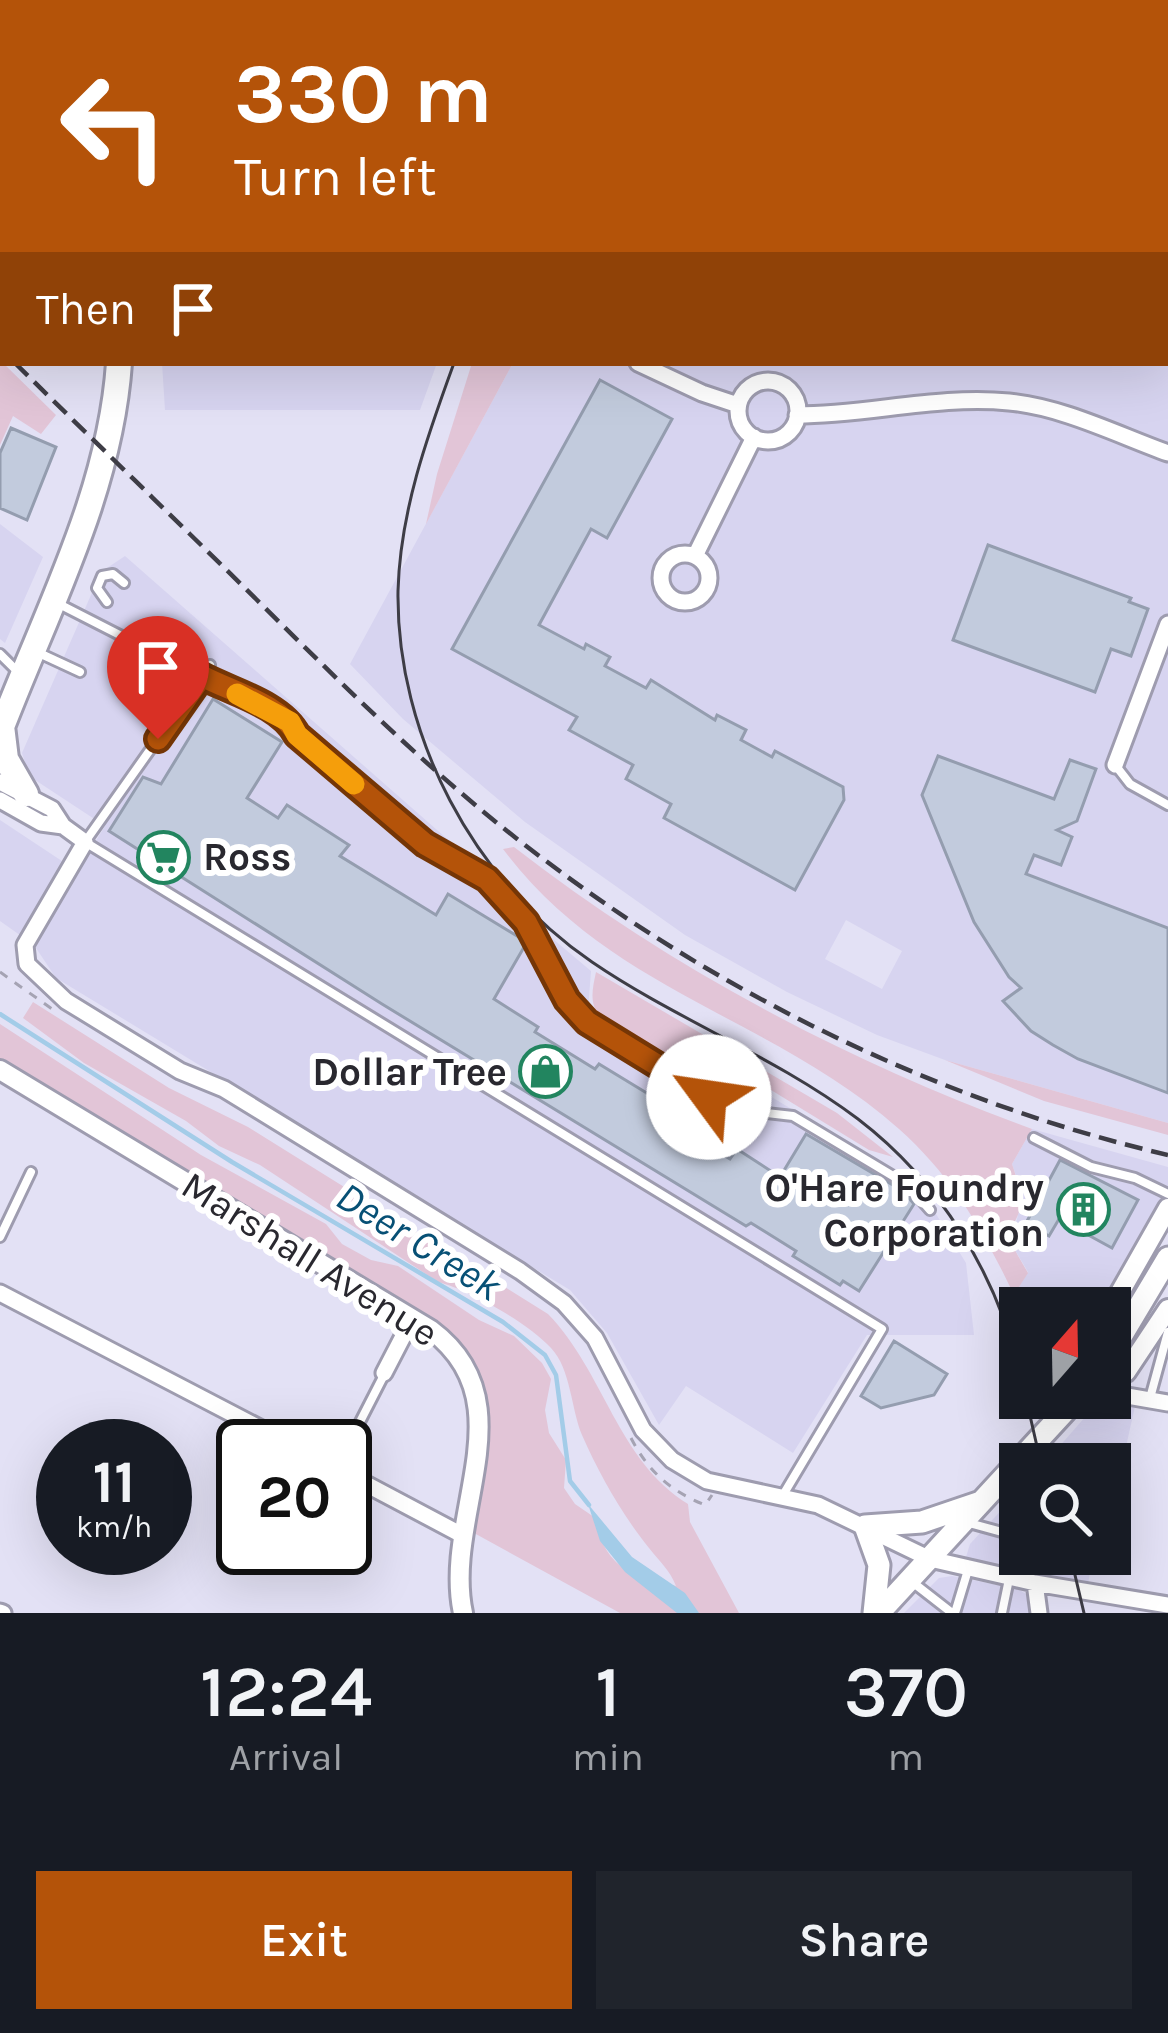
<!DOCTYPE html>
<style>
:root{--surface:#171b24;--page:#20242c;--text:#f1f3f6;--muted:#9ea1a6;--accent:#b45309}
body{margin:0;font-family:Karla,sans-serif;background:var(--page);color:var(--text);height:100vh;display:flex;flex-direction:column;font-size:45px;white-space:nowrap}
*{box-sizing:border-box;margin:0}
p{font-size:39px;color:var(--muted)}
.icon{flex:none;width:66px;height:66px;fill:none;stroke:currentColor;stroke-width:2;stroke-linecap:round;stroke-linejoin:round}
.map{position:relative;height:1613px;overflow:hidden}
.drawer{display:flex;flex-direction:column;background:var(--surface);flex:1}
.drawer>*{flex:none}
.guide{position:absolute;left:0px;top:0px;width:1170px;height:366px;box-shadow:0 12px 48px #0002;background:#b45309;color:#fff;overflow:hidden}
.needle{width:78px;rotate:20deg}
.controls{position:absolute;left:999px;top:1287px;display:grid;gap:24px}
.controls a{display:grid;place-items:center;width:132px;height:132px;border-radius:0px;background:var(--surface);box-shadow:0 12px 48px #0002;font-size:60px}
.speed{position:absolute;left:36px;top:1419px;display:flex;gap:24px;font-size:60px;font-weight:700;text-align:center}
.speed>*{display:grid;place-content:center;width:156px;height:156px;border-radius:50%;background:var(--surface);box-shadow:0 12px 48px #0002;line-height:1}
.speed small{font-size:30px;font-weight:400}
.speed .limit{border:6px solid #111;border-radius:18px;background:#fff;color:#111}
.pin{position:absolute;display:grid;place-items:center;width:102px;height:102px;color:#fff;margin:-123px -51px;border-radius:50% 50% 50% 0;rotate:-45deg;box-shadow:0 0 12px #0007}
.pin .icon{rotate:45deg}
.me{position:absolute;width:132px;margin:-66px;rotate:301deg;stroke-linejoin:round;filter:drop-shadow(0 0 9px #0008)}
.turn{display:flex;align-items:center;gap:42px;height:252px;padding:0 36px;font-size:54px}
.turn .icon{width:156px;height:156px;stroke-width:2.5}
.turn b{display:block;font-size:84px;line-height:102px}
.then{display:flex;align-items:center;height:114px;padding:0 36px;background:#0003;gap:24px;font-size:45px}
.eta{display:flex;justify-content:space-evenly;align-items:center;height:204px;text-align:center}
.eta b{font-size:72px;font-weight:600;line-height:84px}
.button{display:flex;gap:24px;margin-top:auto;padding:24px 36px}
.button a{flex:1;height:138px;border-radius:0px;background:var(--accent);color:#fff;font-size:48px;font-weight:600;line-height:138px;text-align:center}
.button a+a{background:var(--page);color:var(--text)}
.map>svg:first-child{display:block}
.built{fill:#d7d4f0;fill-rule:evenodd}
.green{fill:#e2c5d7}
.water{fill:#a3cce8}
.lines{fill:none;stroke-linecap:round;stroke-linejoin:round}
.stream{stroke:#a3cce8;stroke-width:4.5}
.building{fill:#c2cbdd;stroke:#949daf;stroke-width:3}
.service-casing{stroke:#9e9caf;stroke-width:14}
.minor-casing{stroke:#9e9caf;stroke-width:21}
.tertiary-casing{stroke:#9e9caf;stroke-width:24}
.secondary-casing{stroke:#9e9caf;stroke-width:27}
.primary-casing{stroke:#9e9caf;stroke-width:30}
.path{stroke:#a5a3b3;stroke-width:3;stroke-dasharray:9 9;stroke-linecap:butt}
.service{stroke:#fff;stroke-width:8}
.minor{stroke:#fff;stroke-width:15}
.tertiary{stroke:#fff;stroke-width:18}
.secondary{stroke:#fff;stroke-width:21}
.primary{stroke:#fff;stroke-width:24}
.tram{stroke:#3e3d46;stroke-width:3}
.rail{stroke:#3e3d46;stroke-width:4.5;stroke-dasharray:18 9;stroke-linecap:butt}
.route-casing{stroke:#753606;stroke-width:30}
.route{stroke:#b45309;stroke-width:21}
.slow{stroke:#f59e0b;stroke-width:21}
.labels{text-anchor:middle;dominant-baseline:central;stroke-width:12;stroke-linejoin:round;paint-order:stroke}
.poi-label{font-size:39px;font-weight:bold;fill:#29282f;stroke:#fff;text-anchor:end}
.street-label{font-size:39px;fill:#29282f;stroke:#fff}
.water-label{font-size:42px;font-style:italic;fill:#075075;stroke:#fff}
</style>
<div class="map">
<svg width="1168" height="1613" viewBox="0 0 1168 1613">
<rect width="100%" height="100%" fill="#e3e1f5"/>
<path class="built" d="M1168,179v944l-223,-63 -68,-25 -90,-43 -102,-57 -160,-113 -122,-103 -53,-55 163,-301h654zM846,920l56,31 -20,38 -57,-30z
M162,363h275l-17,47h-255z
M0,524l43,33 -38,86 -5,-4z
M125,556l361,317 48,50 57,48 -3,39 11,12 109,68 14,1 28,-7 157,95 26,30 33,54 8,72h-107l-74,118 -107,-67 -27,39 -52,-92 -37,-43 -514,-312 -22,-33 -34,-24v-101l77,51 28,-45 -76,-50 -7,-23 79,-181z
M1032,1129l136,38v25l-63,116h-85v3l-6,-16 14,-23 -23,-39 11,-10 7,-28 -11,-31z
M1103,1404l32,2 -19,86 -6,-1v-27h-66l49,-56z
M1020,1490v64h73l-5,30 -113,-21 -9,-6 4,-13z
M952,1576l66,13 8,5 4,19h-126l35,-35z"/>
<path class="green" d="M0,360l56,55 -15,19 -28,-18 -13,29z
M472,363h41l-87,161 11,-50z
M514,847c156,121 332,214 518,282l-20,35c9,27 16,48 -7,69l23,40 -14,22c-30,-63 -62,-119 -115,-166 -126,-112 -289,-137 -396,-280z
M596,972l241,141 56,44 -24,-7 -116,-71 -44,7 -108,-67c-12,-16 -9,-28 -5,-47z
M33,1002l136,86 79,39 300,187c57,59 69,146 140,190l2,18 49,91h-119l-146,-80c10,-94 39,-158 -52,-219l-422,-253v-37l201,131 125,69 16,20 29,16 27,6 81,54 35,16 28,27 9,16 -6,31 4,23 17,27 -2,28 11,16 19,13c13,53 34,56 82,69 -7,-17 -16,-24 -27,-38 -26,-32 -50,-74 -67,-113 -11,-26 -11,-66 -31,-87 -23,-25 -81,-58 -113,-66l-178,-117 -41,-19 -33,-25 -102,-58 -61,-45z
M945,1060l223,63v12l-124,-34z"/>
<path class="water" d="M588,1504l44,53 53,36 14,20h-22l-52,-41 -25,-31z"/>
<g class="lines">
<path class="stream" d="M0,1014l232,148 271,160 42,33 11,20 14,106 19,24"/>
</g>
<path class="building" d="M600,380l72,39 -65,119 -16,-9 -52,96 45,24 2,-5 24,13 -5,9 41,22 5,-8 64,40 2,-5 29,15 -5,10 31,17 3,-6 68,36 1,13 -49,90 -131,-72 7,-14 -45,-25 7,-14 -64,-35 8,-13 -125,-68z
M11,428l45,19 -29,73 -27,-12v-55z
M988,545l143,53 -2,4 19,7 -17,47 -20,-7 -16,43 -142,-52z
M213,699l69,43 -35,56 31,20 9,-13 62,40 -9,11 96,59 12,-21 79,48 -33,57 44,28 -3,5 60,37 4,-5 97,59 -5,12 39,24 7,-10 43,28 26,-43 97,57 11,13 -55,87 -16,-10 -3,4 -47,-29 3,-5 -45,-28 -5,3 -364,-222 -273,-173 34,-54 18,7z
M938,756l116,43 16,-39 26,9 -19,52 -20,9 15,7 -11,28 -27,-10 -8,19 142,54v165l-90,-34 -25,-14 -22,-14 -28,-30 18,-13 -12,-11 -35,-55 -52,-127z
M1060,1160l78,40 -26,48 -53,-29 -10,17 -23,-13z
M894,1341l53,33 -13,21 -53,13 -20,-12z"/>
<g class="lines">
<defs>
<path id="service" d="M11,0l2,3
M506,0v3
M525,3l5,-3
M0,38h3
M107,602l-10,-14 5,-12 11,-2 11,9
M59,604l231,118 7,13 128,109 62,35 39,43 41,78 20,22 145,87 61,7 115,69 22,25
M39,653l41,19
M0,654l16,16
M210,665l-125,177 797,487 -99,166
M1116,766l14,18 38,21
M1034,1138l57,29 44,11 33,16
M0,1237l31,-65
M1150,1398l18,-66
M345,1451l39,-76
M969,1523l51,14
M1026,1580l1,-26
M911,1581l41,32
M955,1613l13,-43
M1002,1613l7,-34"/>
<path id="minor" d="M1012,0l8,3
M298,3l2,-3
M1167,58l1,1
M0,77l3,-3
M0,279l3,3
M638,363l64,30 36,12
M738 411a30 30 0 1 1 60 0a30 30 0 1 1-60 0Z
M797,415c71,0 141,-20 212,-13 54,5 109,33 159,51
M661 578a24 24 0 1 1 48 0a24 24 0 1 1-48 0Z
M695,556l59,-119
M1115,765l53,-141
M0,782l52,27 11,17 22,16 -60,103 2,19 39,37 114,70 44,18 296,182 44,32 31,35 48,92 29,30 35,21 111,24 112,54 105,24 133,22
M0,800l41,23 22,3
M0,1293l294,153
M384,1373l28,-54
M1110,1393l58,10
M345,1473l119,63
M1035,1583l4,30
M0,1612l3,1"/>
<path id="tertiary" d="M0,1070l431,260c98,73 11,186 32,283
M1110,1310l58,-102
M1110,1378l16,-6 42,-63"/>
<path id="secondary" d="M1110,1355l58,-97
M874,1613l5,-48 -14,-39 57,-4 59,-20
M879,1613l198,-215"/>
<path id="primary" d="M119,0v3
M180,0l6,3
M2,726l4,33 20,35
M0,732c46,-121 110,-238 119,-369"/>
</defs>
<use href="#service" class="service-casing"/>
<use href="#minor" class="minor-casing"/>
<use href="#tertiary" class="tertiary-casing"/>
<use href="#secondary" class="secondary-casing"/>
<use href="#primary" class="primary-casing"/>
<path class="path" d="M641,0l1,3
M604,3l3,-3
M0,972l52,37
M631,1438c17,33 39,53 74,67l7,-10"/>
<use href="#service" class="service"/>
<use href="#minor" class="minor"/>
<use href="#tertiary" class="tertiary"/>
<use href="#secondary" class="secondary"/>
<use href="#primary" class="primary"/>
<path class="tram" d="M582,3l1,-3
M454,363c-27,74 -54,149 -56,228 -2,144 76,291 194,371 85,58 184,95 266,157 81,62 139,154 162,255
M1026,1398l15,66
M1070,1554l14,59"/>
<path class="rail" d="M0,336l3,3
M15,363c80,79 161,157 241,236 93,92 185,184 290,262 183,138 399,242 622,294"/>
</g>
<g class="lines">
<defs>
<path id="route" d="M158,739l44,-63c30,16 79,28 95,59l128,109 62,35 39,43 41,78 20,22 122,75"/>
</defs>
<use href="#route" class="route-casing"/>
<use href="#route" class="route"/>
<path class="slow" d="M237,694l53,28 7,13 57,49"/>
</g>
<defs>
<symbol id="supermarket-ring" viewBox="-11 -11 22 22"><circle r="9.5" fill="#fff" stroke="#22855f" stroke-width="1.5"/><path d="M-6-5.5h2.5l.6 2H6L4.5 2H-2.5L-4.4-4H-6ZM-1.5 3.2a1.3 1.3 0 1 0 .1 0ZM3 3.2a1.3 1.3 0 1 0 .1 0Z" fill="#22855f"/></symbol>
<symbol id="shop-ring" viewBox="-11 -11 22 22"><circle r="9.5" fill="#fff" stroke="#22855f" stroke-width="1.5"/><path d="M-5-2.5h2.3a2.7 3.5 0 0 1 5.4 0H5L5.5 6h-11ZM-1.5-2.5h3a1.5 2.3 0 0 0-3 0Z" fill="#22855f"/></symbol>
<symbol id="building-ring" viewBox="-11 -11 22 22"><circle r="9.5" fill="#fff" stroke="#22855f" stroke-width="1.5"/><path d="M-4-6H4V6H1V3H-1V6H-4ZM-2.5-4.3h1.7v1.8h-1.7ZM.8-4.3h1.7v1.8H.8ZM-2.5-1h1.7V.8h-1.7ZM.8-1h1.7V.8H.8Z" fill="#22855f"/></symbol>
</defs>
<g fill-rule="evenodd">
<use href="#supermarket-ring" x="134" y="828" width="59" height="59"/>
<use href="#shop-ring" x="516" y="1042" width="59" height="59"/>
<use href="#building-ring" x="1054" y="1180" width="59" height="59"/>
</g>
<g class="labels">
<g class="poi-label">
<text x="203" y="857" text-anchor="start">Ross</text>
<text x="507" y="1072">Dollar Tree</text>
<text x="1044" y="1188">O'Hare Foundry<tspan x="1044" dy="45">Corporation</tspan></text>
</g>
<g class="street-label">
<text transform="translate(310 1259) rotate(32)">Marshall Avenue</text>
</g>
<g class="water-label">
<text transform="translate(419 1241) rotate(32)">Deer Creek</text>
</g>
</g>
</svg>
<div class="controls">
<a><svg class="needle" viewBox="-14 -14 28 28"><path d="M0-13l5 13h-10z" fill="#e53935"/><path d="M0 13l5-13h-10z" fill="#9ea1a6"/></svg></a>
<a><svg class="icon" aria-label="search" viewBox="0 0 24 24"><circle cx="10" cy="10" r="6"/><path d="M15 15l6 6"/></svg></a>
</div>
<div class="speed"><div>11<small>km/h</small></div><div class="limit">20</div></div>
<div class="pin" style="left:158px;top:739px;background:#d93025"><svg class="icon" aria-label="arrive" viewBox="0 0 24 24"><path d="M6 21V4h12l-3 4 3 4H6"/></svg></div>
<svg class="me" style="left:709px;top:1097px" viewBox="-20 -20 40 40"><circle r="19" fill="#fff"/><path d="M0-13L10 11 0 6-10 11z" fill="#b45309"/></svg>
<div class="guide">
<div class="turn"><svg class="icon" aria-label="left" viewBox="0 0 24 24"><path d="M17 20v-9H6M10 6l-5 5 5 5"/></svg><div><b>330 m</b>Turn left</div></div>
<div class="then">Then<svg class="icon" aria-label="arrive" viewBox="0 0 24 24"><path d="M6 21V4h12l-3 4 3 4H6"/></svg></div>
</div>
</div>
<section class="drawer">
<div class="eta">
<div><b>12:24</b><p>Arrival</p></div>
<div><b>1</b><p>min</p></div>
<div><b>370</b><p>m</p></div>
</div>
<div class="button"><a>Exit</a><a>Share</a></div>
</section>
